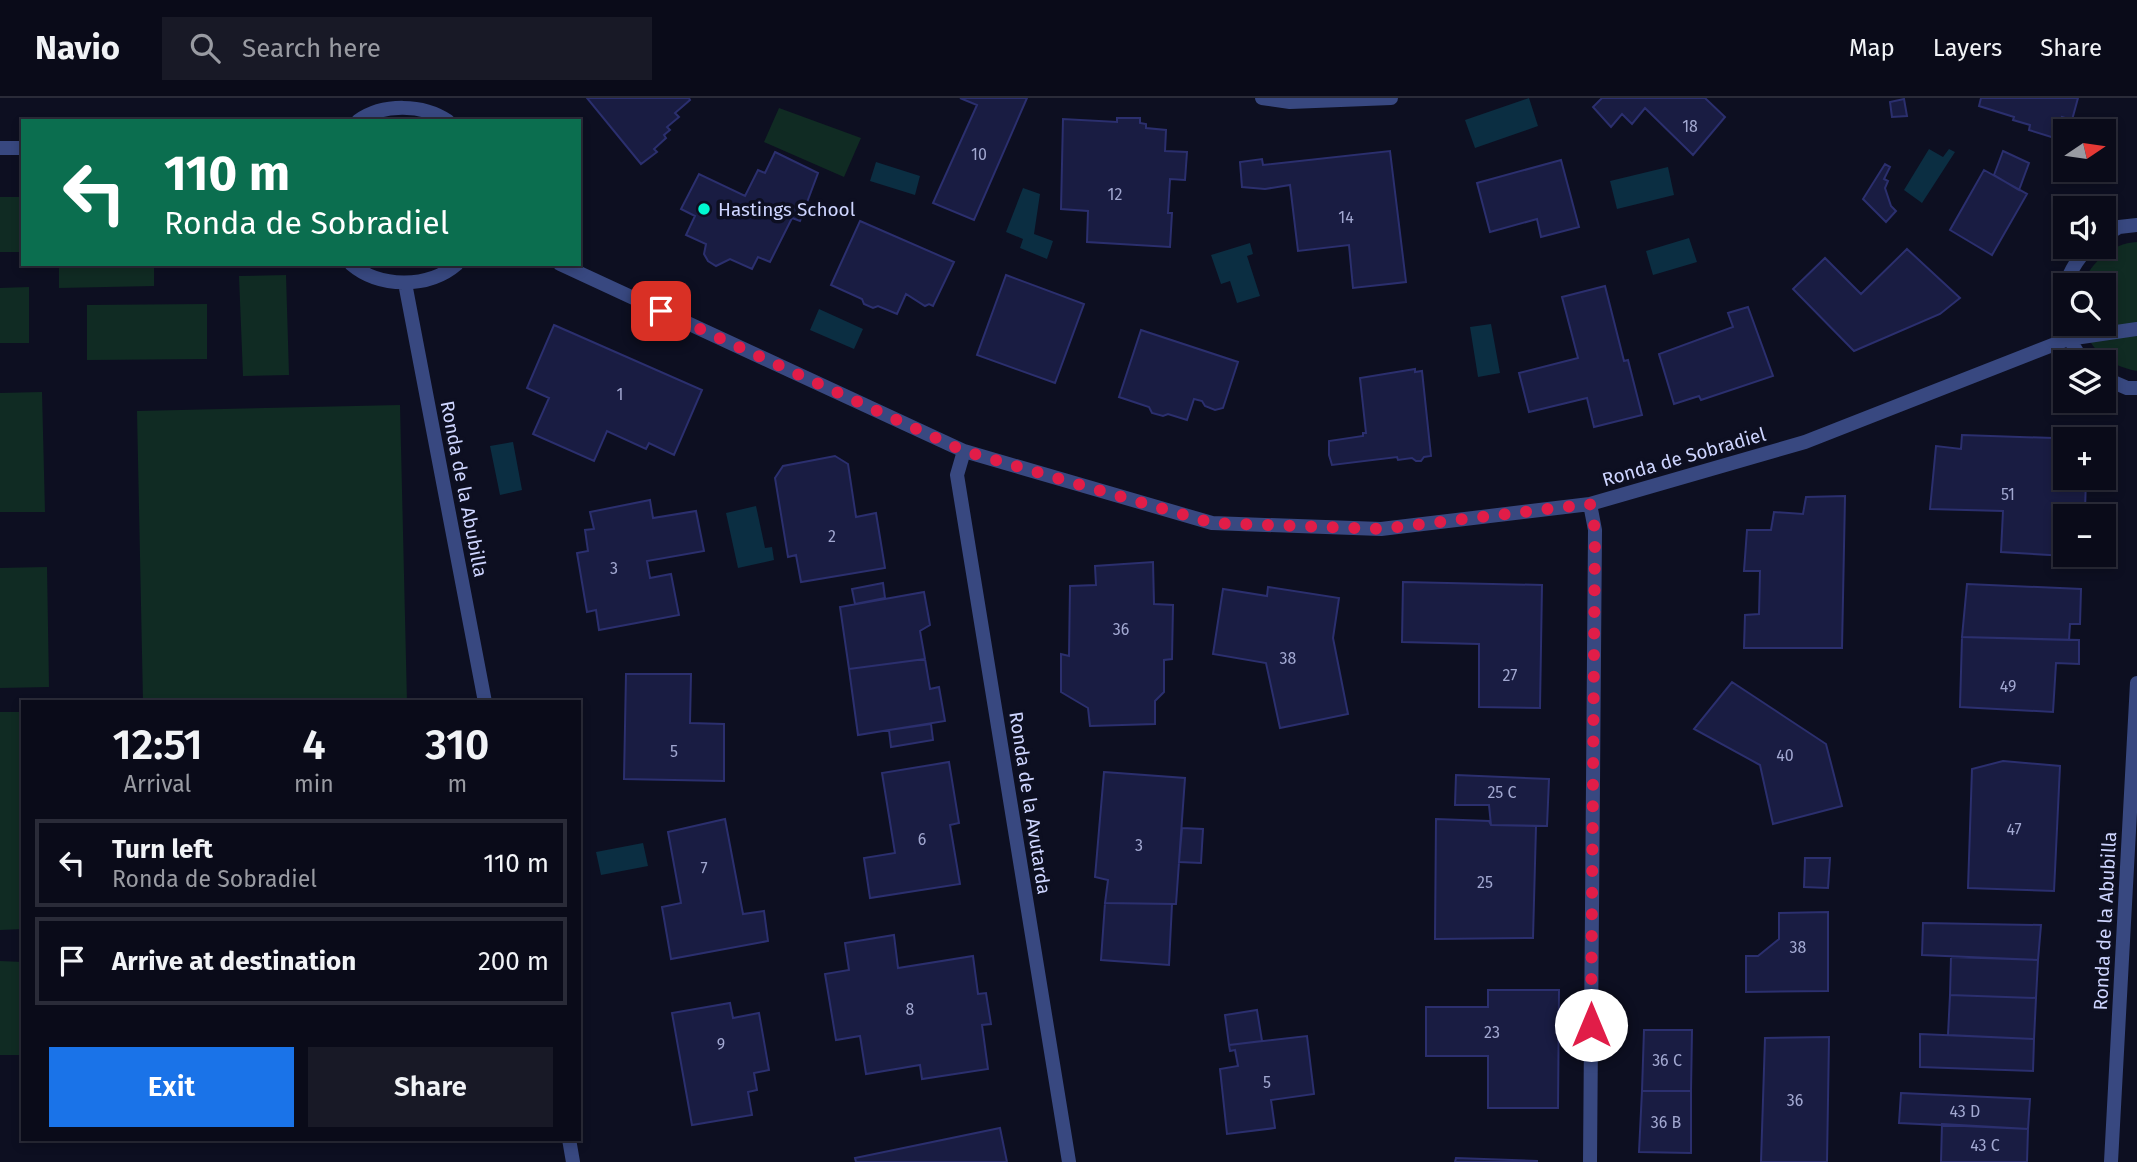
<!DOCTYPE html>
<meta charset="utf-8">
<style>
:root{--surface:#0a0b19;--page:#181926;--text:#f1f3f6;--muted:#999ba2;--line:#2a2b38;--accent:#1a73e8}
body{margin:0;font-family:"Fira Sans",sans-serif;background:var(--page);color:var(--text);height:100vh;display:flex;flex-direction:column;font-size:26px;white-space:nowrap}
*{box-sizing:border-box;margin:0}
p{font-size:23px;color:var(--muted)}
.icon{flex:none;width:38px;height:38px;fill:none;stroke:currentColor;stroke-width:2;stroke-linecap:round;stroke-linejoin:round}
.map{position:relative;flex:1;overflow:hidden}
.sheet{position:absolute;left:21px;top:602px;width:560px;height:441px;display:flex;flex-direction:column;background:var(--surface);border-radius:0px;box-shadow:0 4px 10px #0003,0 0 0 2px var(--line)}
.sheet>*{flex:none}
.guide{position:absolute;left:21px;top:21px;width:560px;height:147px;border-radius:0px;box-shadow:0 4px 10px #0003,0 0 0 2px var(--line);background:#0b6e4f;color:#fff;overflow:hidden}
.needle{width:46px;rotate:77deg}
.fabs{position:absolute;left:2053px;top:21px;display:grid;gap:14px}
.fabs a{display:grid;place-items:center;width:63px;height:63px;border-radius:0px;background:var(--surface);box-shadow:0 4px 10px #0003,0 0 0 2px var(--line);font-size:35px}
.pin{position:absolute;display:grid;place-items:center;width:60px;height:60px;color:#fff;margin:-30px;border-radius:14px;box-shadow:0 4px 10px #0006}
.me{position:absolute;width:77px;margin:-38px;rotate:0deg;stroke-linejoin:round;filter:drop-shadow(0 0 5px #0008)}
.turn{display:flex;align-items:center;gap:24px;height:147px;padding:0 28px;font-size:32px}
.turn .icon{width:91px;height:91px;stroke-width:2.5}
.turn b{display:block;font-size:49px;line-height:60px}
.eta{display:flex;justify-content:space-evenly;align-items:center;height:119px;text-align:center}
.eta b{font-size:42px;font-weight:600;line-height:49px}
.button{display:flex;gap:14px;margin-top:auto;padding:14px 28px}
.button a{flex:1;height:80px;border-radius:0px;background:var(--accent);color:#fff;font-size:28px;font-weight:600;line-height:80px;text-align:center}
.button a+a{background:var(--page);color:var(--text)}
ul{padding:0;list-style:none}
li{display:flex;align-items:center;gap:21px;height:88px;margin:0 14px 10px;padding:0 14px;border:4px solid var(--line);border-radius:0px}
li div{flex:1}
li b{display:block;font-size:26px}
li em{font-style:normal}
header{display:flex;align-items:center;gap:42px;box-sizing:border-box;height:98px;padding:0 35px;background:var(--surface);border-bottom:2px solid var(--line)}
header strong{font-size:33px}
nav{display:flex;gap:38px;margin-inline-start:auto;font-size:24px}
.search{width:490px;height:63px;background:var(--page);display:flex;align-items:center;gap:18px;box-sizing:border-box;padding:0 24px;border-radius:0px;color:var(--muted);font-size:26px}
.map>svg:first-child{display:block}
.green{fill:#102b23}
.water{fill:#0b2e42}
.building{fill:#191c42;stroke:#2b2f6e;stroke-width:2}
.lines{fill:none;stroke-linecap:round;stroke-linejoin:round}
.minor{stroke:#384880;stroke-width:14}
.route{stroke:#e11d48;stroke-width:12;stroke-dasharray:0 21.6}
.poi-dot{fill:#00f8d1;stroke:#0d0f21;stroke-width:2.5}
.labels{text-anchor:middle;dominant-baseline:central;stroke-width:7;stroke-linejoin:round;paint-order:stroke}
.number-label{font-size:16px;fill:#a1a7d0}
.poi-label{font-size:19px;fill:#ced5ff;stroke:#0d0f21;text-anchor:start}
.street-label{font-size:19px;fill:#ced5ff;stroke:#0d0f21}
</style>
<header>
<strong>Navio</strong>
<div class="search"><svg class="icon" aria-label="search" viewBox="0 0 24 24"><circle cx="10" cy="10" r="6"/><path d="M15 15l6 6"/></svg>Search here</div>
<nav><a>Map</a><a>Layers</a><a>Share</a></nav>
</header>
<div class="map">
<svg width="2137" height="1064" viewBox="0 0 2137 1064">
<rect width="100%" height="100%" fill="#0d0f21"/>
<path class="green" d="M779,10l82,30 -17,39 -80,-35z
M0,99h23v55h-23z
M2137,144v129c-28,-5 -46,-21 -56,-47h23v-39h-22c9,-22 29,-42 55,-43z
M59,166h95v22l-95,2z
M286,177l3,100 -46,1 -4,-100z
M29,189v56h-29v-55z
M207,206v55l-120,1v-55z
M42,294l3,120h-45v-119z
M400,307l7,297h-264l-6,-291z
M47,469l2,120 -49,1v-120z
M0,614h23v217l-23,1z
M0,863l23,1v93h-23z"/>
<path class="water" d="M1529,0l9,28 -63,22 -10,-28z
M1929,51l14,8 6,-8 6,3 -33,51 -18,-13z
M876,64l44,14 -5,19 -45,-14z
M1668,69l6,28 -57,14 -7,-28z
M1023,90l17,6 -6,40 19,7 -6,18 -27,-11 3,-9 -17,-7z
M1689,140l8,24 -44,13 -7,-24z
M1250,145l3,11 -6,2 13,40 -23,7 -7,-22 -9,3 -10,-29z
M819,211l44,20 -9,20 -44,-19z
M1491,226l9,49 -22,4 -8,-50z
M513,344l9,48 -22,5 -10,-49z
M756,408l9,42 7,-1 2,13 -36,8 -12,-55z
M643,745l5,23 -47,9 -5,-23z"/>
<path class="building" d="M587,0h102l1,2 -15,13 4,4 -12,10 3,3 -6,5 2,3 -12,11 3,3 -16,12z
M960,0h67l-53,122 -41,-17 44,-98z
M1602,0h103l20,19 -32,38 -48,-47 -13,16 -10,-10 -11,13 -18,-20z
M1981,0h97l-6,22 -10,-3 -2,9 5,1 -4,13 -32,-10 1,-5 -17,-5 1,-3 -35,-11z
M1904,1l3,17 -15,1 -2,-15z
M1117,20h23v5l6,1v4l20,2 -1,21 22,1 -2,28 -15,-1 -2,34h4l-2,34 -83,-5 1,-31 -27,-2 2,-90 54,3z
M1390,53l16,131 -53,6 -4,-43 -51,6 -8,-66 -25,4 -23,-2 -2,-25 22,-3 1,6z
M2003,53l26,12 -10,27 -25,-15z
M775,54l43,21 -18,48 -8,-3 -22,44 -12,-5 -6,12 -22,-10 -14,7 -8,-5 -4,-7 2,-10 -20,-9 9,-19 -14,-7 18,-35 46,22 13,-26 7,3z
M1561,62l18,67 -38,10 -4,-18 -47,13 -13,-49z
M1885,66l5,3 -6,12 4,2 -3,7 6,18 5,5 -10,11 -23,-23z
M1984,72l43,24 -35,61 -42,-25z
M860,123l94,41 -21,44 -4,-2 -4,2 -19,-12 -9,20 -19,-8 -5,2 -9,-4 -2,-5 -31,-14z
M1907,151l53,49 -20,16 -86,37 -61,-62 32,-31 36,36z
M1006,177l78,29 -29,79 -78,-28z
M1605,188l19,75 4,-1 14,55 -48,12 -7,-29 -58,14 -10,-39 59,-15 -16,-61z
M1748,209l25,69 -72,24 -2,-4 -25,8 -15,-50 74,-27 -5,-14z
M554,227l148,65 -28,65 -25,-12 -3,6 -39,-18 -13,30 -61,-27 16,-36 -22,-10z
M1141,232l97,32 -15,46 -8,2 -10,-4 -3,-5 -8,-2 -7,21 -19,-6 -5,2 -11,-3 -3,-6 -30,-10z
M1415,271v3l7,-1 9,85 -7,1 -3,4h-5l-4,-3 -14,2 -1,-3 -65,8 -3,-10v-14l34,-5v-3h3l-6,-55z
M1962,337l120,4h-17v39h21l-1,33h-16v5h-4v39l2,1 -66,-4 2,-41 -73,-2 6,-63 25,3z
M835,358l13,8 8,53 20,-4 9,55 -84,14 -5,-27 -8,2 -13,-79 8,-12z
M1845,398l-3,152h-98l1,-33 14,-1 1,-43h-16l3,-41h24l3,-18 29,2 3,-17z
M650,402l3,18 43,-7 8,40 -57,10 3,17 21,-4 8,41 -80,15 -3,-20 -9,2 -10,-59 11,-2 -3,-21 9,-1 -4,-17z
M1153,464l1,42 19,1 -1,54 -8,1v32l-9,9v23l-65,2 -2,-18 -27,-16v-38l8,2 1,-70 26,-1 -1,-19z
M1403,484l139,3 -2,123 -61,-1v-63l-77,-2z
M883,485l2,15 -30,6 -3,-15z
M1967,486l114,5 -1,35h-10l-1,16 -107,-3z
M1268,489l71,11 -6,40 15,76 -68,14 -14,-65 -53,-9 10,-65 44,7z
M924,494l6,33 -10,6 5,28 -76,10 -9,-62z
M1962,539l117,3v24l-23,-1 -3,49 -93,-5z
M925,561l5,30 9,-2 6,34 -87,14 -9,-66z
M626,576h65l-1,49 34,1v57l-100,-2z
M1732,584l94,62 16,62 -69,18 -13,-59 -66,-36z
M931,626l2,16 -42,7 -2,-17z
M2003,663l57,5 -6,125 -86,-3 4,-119z
M949,664l10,61 -9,2 10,59 -90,14 -6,-40 31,-5 -13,-80z
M1104,674l81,6 -9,126 -71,-1 3,-23 -13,-3z
M1456,677l93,4 -2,47 -56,-1 -2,-20h-34z
M725,721l18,95 21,-3 4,30 -97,18 -9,-52 19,-4 -13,-71z
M1436,721l53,2 2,4 45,1 -3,112 -98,1z
M1182,730l21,1 -2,34 -22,-1z
M1805,760h25l-2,30 -24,-1z
M1105,805l67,1 -3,61 -68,-5z
M1828,814v79l-82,1v-36h12l21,-17v-26z
M1923,825l118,2 -3,35 -116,-5z
M894,837l4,33 75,-12 5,38 8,-1 5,31 -9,1 6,44 -66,10 -2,-14 -54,9 -6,-38 -24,4 -11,-66 24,-4 -4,-27z
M1951,859l87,3 -2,38 -86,-3z
M1488,892h71l-1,118h-70v-52h-62v-49h62z
M1950,897l86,3 -2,41 -86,-4z
M730,905l3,15 26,-5 10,57 -15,3 3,17 -9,2 4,23 -60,10 -20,-112z
M1257,912l5,31 -33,4 -4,-30z
M1644,932h48l-1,61h-49z
M1920,936l114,5 -1,32 -113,-4z
M1307,938l7,58 -43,6 4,28 -48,6 -7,-65 18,-3 -3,-16 -5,1 -1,-6z
M1829,939l-2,125h-66l4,-124z
M1642,993h49v62l-52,-1z
M1901,995l129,6 -2,30 -129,-6z
M1942,1026l86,5 -1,33h-86z
M1000,1030l7,34h-151l-1,-4z
M1456,1060l81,3v1h-82z"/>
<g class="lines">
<path class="minor" d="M1262,0l28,4 101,-4
M358,23c25,-18 65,-17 90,0
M0,50h23
M2104,138l15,-9 18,-2
M351,166c28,24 77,25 106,0
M560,166l404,187 248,72 169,6 209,-25 215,-62 263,-103 69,-10
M405,185l80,419
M2084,264c-29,-38 -29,-80 5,-115
M2104,280l23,10h10
M964,353l-7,24 112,687
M1590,406l5,26 -5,632
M569,1041l4,23
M2111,1064l26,-479"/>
</g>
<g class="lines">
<path class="route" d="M661,213l303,140 248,72 169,6 209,-25 5,26 -4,495"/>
</g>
<circle class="poi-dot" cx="704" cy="111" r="7"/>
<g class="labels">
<g class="number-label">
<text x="1690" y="28">18</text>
<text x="979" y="56">10</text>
<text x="1115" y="96">12</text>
<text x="1346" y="119">14</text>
<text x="620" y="296">1</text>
<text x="2008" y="396">51</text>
<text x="832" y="438">2</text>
<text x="614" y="470">3</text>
<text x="1121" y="531">36</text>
<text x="1288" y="560">38</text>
<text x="1510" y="577">27</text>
<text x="2008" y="588">49</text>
<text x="674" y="653">5</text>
<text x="1785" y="657">40</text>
<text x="1502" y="694">25 C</text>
<text x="2014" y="731">47</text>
<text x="922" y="741">6</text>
<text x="1139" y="747">3</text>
<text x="704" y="770">7</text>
<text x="1485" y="784">25</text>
<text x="1798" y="849">38</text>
<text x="910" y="911">8</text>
<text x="1492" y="934">23</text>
<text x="721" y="946">9</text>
<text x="1667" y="962">36 C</text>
<text x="1267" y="984">5</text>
<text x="1795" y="1002">36</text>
<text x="1965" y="1013">43 D</text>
<text x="1666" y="1024">36 B</text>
<text x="1985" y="1047">43 C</text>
</g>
<g class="poi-label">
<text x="718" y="111">Hastings School</text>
</g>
<g class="street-label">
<text transform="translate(1684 359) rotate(-16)">Ronda de Sobradiel</text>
<text transform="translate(464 391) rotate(79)">Ronda de la Abubilla</text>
<text transform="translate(1030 705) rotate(81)">Ronda de la Avutarda</text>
<text transform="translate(2105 823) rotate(-87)">Ronda de la Abubilla</text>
</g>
</g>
</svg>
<div class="fabs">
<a><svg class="needle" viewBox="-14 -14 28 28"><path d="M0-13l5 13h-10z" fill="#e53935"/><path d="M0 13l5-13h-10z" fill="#999ba2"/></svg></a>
<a><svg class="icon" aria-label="sound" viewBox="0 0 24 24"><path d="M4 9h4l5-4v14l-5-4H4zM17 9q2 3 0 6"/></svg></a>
<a><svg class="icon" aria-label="search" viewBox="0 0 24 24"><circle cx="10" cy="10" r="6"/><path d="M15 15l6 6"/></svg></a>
<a><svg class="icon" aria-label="layers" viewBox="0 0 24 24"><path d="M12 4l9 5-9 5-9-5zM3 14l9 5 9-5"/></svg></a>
<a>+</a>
<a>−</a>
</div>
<div class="pin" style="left:661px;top:213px;background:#d93025"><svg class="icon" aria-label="arrive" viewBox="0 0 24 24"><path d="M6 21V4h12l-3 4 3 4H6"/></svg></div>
<svg class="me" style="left:1591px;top:927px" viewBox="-20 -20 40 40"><circle r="19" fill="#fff"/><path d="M0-13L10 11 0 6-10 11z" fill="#e11d48"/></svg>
<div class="guide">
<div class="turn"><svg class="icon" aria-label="left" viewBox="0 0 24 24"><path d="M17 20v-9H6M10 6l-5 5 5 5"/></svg><div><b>110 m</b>Ronda de Sobradiel</div></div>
</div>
<section class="sheet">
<div class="eta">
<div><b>12:51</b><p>Arrival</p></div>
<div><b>4</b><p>min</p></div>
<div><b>310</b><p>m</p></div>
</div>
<ul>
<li><svg class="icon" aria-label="left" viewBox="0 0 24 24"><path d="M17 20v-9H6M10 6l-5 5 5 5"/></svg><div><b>Turn left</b><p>Ronda de Sobradiel</p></div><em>110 m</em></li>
<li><svg class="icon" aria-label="arrive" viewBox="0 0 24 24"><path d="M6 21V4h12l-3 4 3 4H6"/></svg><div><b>Arrive at destination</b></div><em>200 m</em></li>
</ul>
<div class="button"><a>Exit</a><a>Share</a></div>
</section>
</div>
